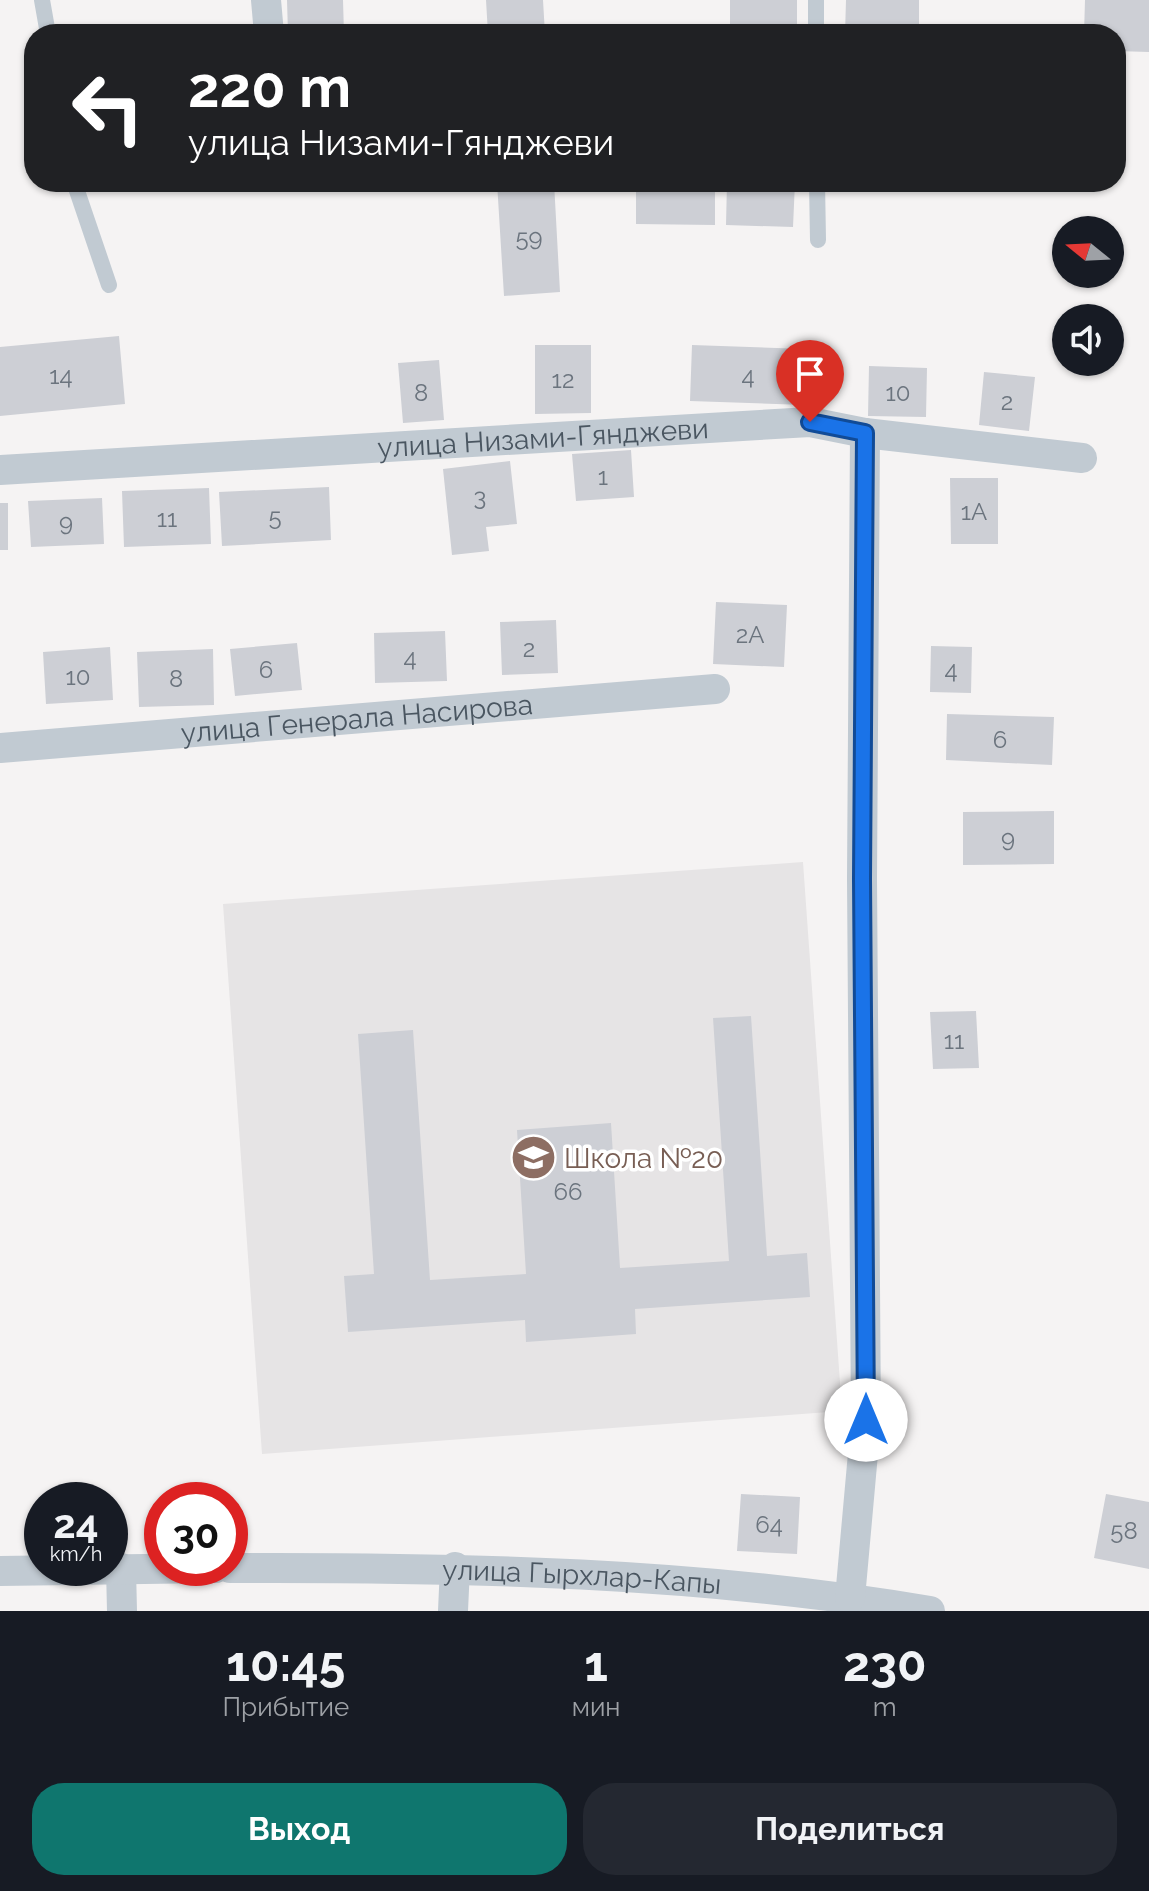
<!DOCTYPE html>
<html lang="ru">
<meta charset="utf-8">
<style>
:root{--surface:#171b24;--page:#242831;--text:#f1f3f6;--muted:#9ea1a6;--accent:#0f766e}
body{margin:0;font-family:Raleway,sans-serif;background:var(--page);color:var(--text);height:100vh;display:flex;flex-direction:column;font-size:30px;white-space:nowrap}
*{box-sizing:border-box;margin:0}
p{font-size:26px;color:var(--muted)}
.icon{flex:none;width:44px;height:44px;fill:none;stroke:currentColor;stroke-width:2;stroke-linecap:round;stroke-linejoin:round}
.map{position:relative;height:1611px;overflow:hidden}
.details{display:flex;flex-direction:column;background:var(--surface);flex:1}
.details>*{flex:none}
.hud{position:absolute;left:24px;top:24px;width:1102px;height:168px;border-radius:32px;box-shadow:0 2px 6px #0004;background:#202124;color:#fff;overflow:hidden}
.needle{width:52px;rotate:288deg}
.buttons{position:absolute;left:1052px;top:216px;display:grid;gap:16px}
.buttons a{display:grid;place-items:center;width:72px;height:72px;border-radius:50%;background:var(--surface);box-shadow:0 2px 6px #0004;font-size:40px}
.speed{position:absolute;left:24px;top:1482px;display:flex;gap:16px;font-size:40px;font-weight:700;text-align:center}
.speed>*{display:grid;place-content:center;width:104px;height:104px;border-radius:50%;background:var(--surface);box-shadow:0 2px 6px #0004;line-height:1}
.speed small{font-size:20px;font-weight:400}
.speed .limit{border:12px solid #d22;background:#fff;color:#111}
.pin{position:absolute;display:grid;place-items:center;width:68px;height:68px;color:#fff;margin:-82px -34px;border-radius:50% 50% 50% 0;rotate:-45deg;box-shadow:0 0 8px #0007}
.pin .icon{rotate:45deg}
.me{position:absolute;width:88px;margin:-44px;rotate:0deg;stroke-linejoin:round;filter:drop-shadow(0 0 6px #0008)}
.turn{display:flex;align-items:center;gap:28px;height:168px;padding:0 32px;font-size:36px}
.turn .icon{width:104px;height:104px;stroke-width:2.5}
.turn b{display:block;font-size:56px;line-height:68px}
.eta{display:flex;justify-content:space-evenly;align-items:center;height:136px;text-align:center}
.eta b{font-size:48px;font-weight:700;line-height:56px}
.primary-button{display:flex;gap:16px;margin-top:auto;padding:16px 32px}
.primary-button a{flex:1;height:92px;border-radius:32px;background:var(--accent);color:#fff;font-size:32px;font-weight:700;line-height:92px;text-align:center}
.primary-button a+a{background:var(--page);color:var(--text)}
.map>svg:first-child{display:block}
.education{fill:#e6e4e5}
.building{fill:#cdcfd5}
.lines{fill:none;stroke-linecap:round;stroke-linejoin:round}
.lane{stroke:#c1cad2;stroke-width:16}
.street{stroke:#c1cad2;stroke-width:30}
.route-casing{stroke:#114b97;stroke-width:20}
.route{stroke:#1a73e8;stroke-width:14}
.labels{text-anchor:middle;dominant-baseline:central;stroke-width:7;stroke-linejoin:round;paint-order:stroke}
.number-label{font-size:24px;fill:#6b747e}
.street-label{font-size:28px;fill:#4a5661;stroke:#fff}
.education-label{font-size:28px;fill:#785e54;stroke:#fff;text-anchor:start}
</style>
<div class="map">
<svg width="1149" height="1611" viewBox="0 0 1149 1611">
<rect width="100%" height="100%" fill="#f5f3f3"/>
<path class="education" d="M803,862l39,549 -580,43 -39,-550z"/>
<path class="building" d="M287,0h56l1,34h-56z
M486,0h57l2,34h-57z
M730,0h67v33l-67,-1z
M846,0h73v34h-74z
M1085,0h64v52l-33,-1v-17h-32z
M497,182h57l6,110 -56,4z
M636,182h79v43l-79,-1z
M727,182h68l-2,45 -67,-2z
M119,336l6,68 -125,12v-69z
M535,345h56v68l-56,1z
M692,345l114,4 -2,56 -114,-4z
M439,360l5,60 -41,3 -5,-60z
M869,366l58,2 -1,49 -58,-1z
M984,372l51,5 -6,54 -50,-6z
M631,450l3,47 -58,4 -4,-47z
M510,461l7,63 -31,3 3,24 -37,4 -9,-86z
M950,478h48v66h-47z
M329,487l2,53 -109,6 -3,-54z
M209,488l2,56 -87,3 -2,-56z
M102,498l2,46 -73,3 -3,-46z
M0,503h8v47h-8z
M716,602l71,3 -3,62 -71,-3z
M556,620l2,53 -56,2 -2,-53z
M445,631l2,50 -72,2 -1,-50z
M297,643l5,47 -67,6 -5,-47z
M931,646l41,1 -1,46 -41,-1z
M110,647l3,53 -67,4 -3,-52z
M213,649l1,56 -75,2 -2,-55z
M947,714l107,3 -2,48 -106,-5z
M1054,811v53l-91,1v-53z
M976,1011l3,57 -46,1 -3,-57z
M751,1016l16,240 40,-3 3,44 -175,12 1,25 -110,8 -1,-22 -177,12 -4,-56 30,-2 -16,-240 55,-4 17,250 96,-6 -9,-144 94,-7 9,145 109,-7 -16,-243z
M741,1494l59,3 -3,57 -60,-3z
M1106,1494l43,8v67l-55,-11z"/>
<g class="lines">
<path class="lane" d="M42,0l6,34
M816,0v34
M74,182l35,103
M817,182l1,58"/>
<g class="street">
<path d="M266,0l3,34"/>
<path id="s1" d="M0,470l810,-48 55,11 217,25"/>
<path id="s2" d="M0,748l715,-59"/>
<path d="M121,1568l1,43"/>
<path id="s3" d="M230,1568c234,-1 469,4 700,43"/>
<path d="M0,1571l216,-3"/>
<path d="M850,1598l16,-178 -4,-541 3,-446"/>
<path d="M453,1611l2,-44"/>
</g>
</g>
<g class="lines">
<defs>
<path id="route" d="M810,422l55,11 -3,446 4,541"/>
</defs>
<use href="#route" class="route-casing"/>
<use href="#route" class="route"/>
</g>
<defs>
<symbol id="school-disc" viewBox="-11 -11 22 22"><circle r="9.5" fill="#8d6e63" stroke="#fff"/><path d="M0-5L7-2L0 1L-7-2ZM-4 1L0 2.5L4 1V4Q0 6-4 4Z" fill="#fff"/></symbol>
</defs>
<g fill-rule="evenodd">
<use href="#school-disc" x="508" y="1132" width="51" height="51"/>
</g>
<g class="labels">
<g class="number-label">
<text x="529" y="237">59</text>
<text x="61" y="375">14</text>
<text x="748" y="375">4</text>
<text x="563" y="379">12</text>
<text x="421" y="392">8</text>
<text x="898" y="392">10</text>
<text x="1007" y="401">2</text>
<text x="603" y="476">1</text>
<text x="480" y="496">3</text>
<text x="974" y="511">1А</text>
<text x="275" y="516">5</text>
<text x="167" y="518">11</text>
<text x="66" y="522">9</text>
<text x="750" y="634">2А</text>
<text x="529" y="648">2</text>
<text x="410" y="657">4</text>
<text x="266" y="669">6</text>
<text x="951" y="669">4</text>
<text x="78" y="676">10</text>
<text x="176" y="678">8</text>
<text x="1000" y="739">6</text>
<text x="1008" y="838">9</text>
<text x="954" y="1040">11</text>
<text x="568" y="1191">66</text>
<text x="769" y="1524">64</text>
<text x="1124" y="1530">58</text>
</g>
<g class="street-label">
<text stroke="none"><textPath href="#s1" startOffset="544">улица Низами-Гянджеви</textPath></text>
<text stroke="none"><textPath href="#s2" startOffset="358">улица Генерала Насирова</textPath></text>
<text stroke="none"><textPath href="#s3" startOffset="352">улица Гырхлар-Капы</textPath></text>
</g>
<g class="education-label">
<text x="564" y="1158">Школа №20</text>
</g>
</g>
</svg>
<div class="buttons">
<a><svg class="needle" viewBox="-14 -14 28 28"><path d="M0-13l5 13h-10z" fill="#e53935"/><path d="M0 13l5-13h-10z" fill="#9ea1a6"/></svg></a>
<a><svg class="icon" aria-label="sound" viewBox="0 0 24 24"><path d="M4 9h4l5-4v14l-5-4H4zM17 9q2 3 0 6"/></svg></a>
</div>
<div class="speed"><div>24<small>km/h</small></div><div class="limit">30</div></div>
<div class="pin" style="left:810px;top:422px;background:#d93025"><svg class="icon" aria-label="arrive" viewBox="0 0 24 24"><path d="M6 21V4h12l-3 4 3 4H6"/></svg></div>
<svg class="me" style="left:866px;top:1420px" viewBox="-20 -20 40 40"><circle r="19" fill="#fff"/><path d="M0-13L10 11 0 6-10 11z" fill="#1a73e8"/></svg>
<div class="hud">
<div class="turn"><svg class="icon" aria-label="left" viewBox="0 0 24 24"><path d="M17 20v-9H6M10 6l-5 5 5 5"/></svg><div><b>220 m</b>улица Низами-Гянджеви</div></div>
</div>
</div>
<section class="details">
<div class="eta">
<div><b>10:45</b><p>Прибытие</p></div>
<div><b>1</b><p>мин</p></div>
<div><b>230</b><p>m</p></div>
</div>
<div class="primary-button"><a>Выход</a><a>Поделиться</a></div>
</section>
